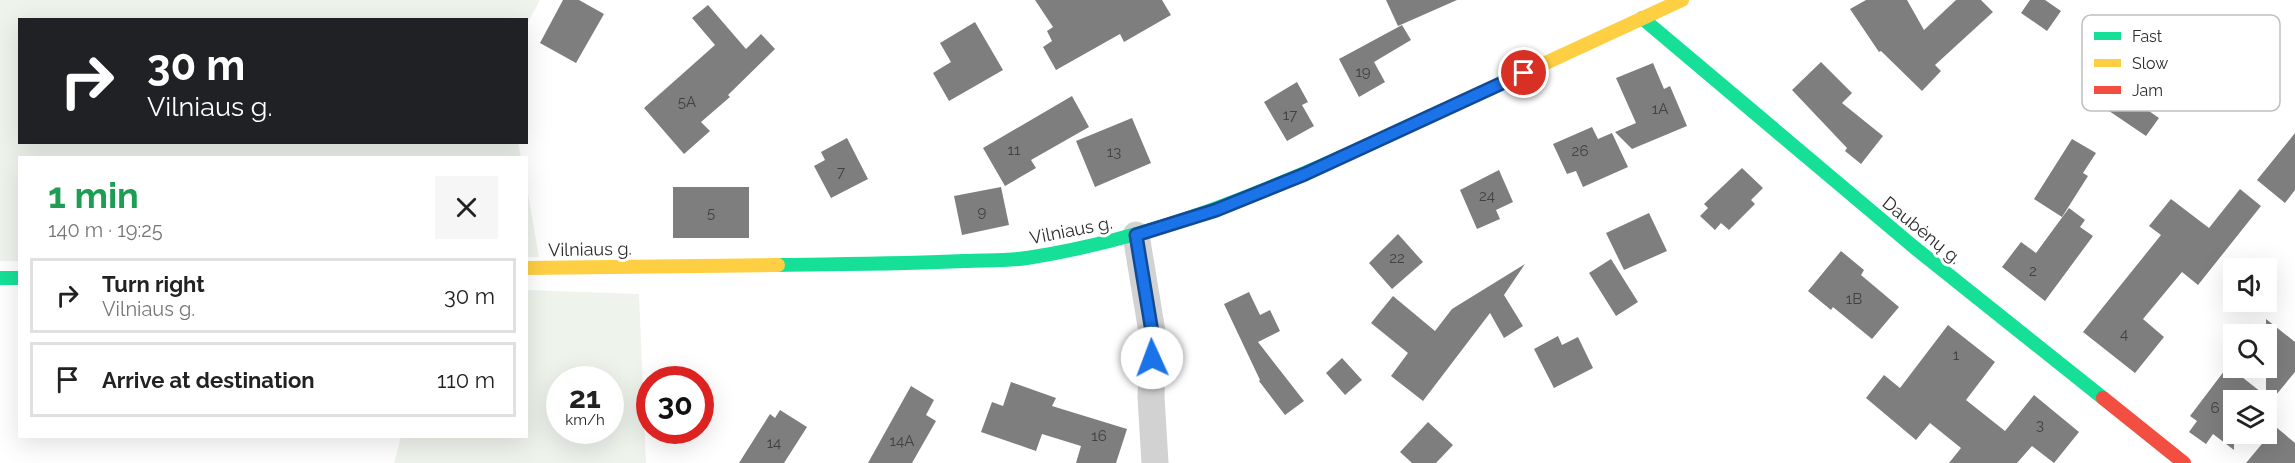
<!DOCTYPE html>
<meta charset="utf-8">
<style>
:root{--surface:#fff;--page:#f6f6f6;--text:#222;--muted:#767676;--line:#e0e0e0}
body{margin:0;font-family:Raleway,sans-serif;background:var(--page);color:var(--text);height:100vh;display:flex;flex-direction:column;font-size:22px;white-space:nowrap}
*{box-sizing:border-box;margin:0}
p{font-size:20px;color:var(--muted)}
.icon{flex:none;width:33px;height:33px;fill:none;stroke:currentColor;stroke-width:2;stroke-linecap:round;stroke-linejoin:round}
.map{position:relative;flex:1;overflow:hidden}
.drawer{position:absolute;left:18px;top:156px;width:510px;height:282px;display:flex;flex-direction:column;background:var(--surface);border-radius:0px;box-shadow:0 6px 24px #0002}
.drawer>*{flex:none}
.guide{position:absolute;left:18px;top:18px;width:510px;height:126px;border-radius:0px;box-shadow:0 6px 24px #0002;background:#202124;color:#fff;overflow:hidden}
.buttons{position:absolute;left:2223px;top:258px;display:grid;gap:12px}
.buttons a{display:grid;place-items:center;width:54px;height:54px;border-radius:0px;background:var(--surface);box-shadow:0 6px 24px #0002;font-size:30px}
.speed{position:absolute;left:546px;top:366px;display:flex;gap:12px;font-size:30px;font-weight:700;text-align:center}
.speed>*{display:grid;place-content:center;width:78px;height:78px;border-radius:50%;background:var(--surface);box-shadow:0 6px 24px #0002;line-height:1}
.speed small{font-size:15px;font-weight:400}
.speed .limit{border:9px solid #d22;background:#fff;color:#111}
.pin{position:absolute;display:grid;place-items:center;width:51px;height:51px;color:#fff;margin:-26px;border:3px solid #fff;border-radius:50%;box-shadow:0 2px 6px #0007}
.me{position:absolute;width:66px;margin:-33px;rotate:358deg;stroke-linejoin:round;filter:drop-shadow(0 0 4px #0008)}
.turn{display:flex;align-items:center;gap:21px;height:126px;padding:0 30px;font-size:27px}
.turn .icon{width:78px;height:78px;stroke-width:2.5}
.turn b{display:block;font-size:42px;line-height:51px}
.round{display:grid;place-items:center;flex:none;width:63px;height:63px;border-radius:0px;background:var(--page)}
.overview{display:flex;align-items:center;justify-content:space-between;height:102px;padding:0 30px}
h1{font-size:36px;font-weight:700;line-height:45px;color:#1e9e55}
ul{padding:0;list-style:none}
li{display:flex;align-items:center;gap:18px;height:75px;margin:0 12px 9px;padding:0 18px;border:3px solid var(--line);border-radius:0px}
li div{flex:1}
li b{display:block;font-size:22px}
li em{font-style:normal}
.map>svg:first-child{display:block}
.green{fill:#eef3ec;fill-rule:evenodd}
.building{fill:#7e7e7e}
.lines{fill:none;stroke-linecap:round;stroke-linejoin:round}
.street{stroke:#d2d2d2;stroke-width:27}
.fast{stroke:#16e098;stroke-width:14}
.slow{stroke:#ffcf43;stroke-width:14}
.jam{stroke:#f24e42;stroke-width:14}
.route-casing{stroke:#114b97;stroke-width:15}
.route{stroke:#1a73e8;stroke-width:10}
.labels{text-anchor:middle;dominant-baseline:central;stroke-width:6;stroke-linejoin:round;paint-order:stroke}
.number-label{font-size:15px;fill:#414141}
.street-label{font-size:18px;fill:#2d2d2d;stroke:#fff}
.key{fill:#fff;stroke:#c0c0c0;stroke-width:1.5}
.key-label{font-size:16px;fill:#2d2d2d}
</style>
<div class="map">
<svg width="2295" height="463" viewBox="0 0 2295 463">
<rect width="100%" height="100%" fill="#fff"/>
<path class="green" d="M0,0h540l-13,24 -1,-4h-506v122h498l3,15 -501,1 -1,103h-19z
M527,188l12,69h-12z
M527,290l112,4 7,169h-252l7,-26 125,-1zM560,380h50v50h-50z"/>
<path class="building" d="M563,0h16l25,14 -28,49 -36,-20z
M1035,0h127l9,15 -47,27 -4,-8 -64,36 -13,-23 9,-6 -5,-10 6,-4z
M1386,0h71l-59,26z
M1866,0h41l17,30 32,-30h25l12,12 -58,53 6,6 -19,20 -41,-40 -2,1 -29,-43z
M2030,0h15l16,11 -14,20 -26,-18z
M708,5l38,44 15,-15 14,15 -47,46 2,2 -29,25 9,9 -26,23 -40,-46 71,-63 -23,-27z
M975,22l28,48 -54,31 -16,-28 18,-11 -11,-19z
M1402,25l9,15 -37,22 11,20 -26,15 -20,-38z
M1821,62l31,31 -10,10 41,33 -22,28 -16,-13 2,-3 -55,-58z
M1653,63l11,26 6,-3 17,40 -55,23 -17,-17 21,-9 -20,-45z
M2097,75l62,43 -13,18 -62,-42z
M1297,82l11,20 -6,3 12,21 -27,15 -23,-39z
M1072,96l17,31 -58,33 5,8 -31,18 -22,-38z
M1132,118l19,45 -56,24 -19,-46z
M1592,127l6,12 14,-6 16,34 -45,20 -7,-16 -9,3 -14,-30z
M2295,133v57l-10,13 -28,-23z
M847,138l21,41 -37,19 -17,-32 11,-6 -4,-8z
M2072,139l24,14 -13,20 5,3 -26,41 -28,-18z
M1742,168l21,20 -12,12 4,4 -26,26 -8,-7 -6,7 -15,-14 8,-8 -4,-4z
M1499,170l14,32 -17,8 4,9 -23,10 -17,-39z
M673,187h76v51h-76z
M1001,187l8,38 -47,10 -8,-39z
M2240,189l21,17 -63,79 -16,-13 -39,47 21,18 -29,36 -52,-41 78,-97 -12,-9 22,-27 38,29z
M2069,208l16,12 -5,7 13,9 -48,65 -43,-34 19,-25 15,11z
M1649,213l18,38 -43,19 -18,-37z
M1398,234l25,28 -31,27 -23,-26z
M1841,251l23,19 -3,5 38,32 -27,32 -39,-32 -2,3 -23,-19z
M1611,259l27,43 -22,14 -27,-43z
M1525,264l-21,31 19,31 -19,12 -14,-25 -67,88 -32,-25 17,-23 -37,-30 22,-27 42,35 17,-22z
M1249,292l11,23 10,-5 10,21 -22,11 46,59 -19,14 -26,-34 1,-1 -36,-76z
M2266,319l29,23v30l-29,35v-7h-32v50l-21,-16 -7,10 -17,-12 8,-11 -7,-5 38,-50 38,30z
M1948,325l47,37 -29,38 39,31 29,-36 45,37 -25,31 -22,-17 -15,17h-68l12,-15 -31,-25 -14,17 -50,-42 18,-23 16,13z
M1558,336l4,9 16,-8 15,31 -39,20 -20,-39z
M1342,358l20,22 -17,15 -19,-22z
M1011,382l45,16 -4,8 75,23 -11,34h-40l5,-17 -39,-12 -6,17 -55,-19 11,-30 11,4z
M911,386l23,14 -8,15 10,6 -24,42h-44z
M780,410l27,17 -23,36h-45l31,-49 5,4z
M1428,422l25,23 -17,18h-24l-12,-11z
M2276,427l19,16v20h-49z"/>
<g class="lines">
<path class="street" d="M1136,235l17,103 -2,59 4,66"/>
<path class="fast" d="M1642,18l273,230 188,150
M778,265c62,-1 124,-1 186,-4 21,-1 43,0 63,-3 128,-20 239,-66 356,-120
M0,278h20"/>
<path class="slow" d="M1383,138l299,-138
M526,268l252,-3"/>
<path class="jam" d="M2103,398l81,65"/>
</g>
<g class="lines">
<defs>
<path id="route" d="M1152,358l1,-20 -17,-103 80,-25 89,-36 219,-101"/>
</defs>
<use href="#route" class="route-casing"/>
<use href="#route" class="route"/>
</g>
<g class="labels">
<g class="number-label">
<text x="1363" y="72">19</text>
<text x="687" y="102">5A</text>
<text x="1660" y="109">1A</text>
<text x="1290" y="115">17</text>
<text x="1014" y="150">11</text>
<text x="1580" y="151">26</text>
<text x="1114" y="152">13</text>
<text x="841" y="172">7</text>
<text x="1487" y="196">24</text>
<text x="982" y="212">9</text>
<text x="711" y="213">5</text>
<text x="1397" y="258">22</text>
<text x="2033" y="271">2</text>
<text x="1854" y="299">1B</text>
<text x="2124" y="334">4</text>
<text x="1956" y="355">1</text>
<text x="2215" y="408">6</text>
<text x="2040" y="425">3</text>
<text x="1099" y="436">16</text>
<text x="902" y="441">14A</text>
<text x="774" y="443">14</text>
</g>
<g class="street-label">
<text transform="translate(1071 230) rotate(-11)">Vilniaus g.</text>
<text transform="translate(1922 230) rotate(39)">Daubėnų g.</text>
<text transform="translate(590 249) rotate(-1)">Vilniaus g.</text>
</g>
</g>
<rect x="2082" y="15" width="198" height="96" rx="9" class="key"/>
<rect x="2094" y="32" width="27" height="8" fill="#16e098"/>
<rect x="2094" y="59" width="27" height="8" fill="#ffcf43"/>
<rect x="2094" y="86" width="27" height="8" fill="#f24e42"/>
<g class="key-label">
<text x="2132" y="42">Fast</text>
<text x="2132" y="69">Slow</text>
<text x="2132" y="96">Jam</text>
</g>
</svg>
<div class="buttons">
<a><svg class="icon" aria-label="sound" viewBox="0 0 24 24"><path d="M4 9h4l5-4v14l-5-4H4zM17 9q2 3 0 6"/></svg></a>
<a><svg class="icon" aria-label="search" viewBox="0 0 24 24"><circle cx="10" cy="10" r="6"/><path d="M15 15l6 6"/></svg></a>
<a><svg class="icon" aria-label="layers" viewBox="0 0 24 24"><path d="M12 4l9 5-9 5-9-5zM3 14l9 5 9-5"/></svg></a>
</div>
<div class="speed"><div>21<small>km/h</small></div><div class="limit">30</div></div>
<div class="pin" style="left:1524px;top:73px;background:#d93025"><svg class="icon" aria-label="arrive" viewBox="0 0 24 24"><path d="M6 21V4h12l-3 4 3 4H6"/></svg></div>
<svg class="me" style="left:1152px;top:358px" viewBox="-20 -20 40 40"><circle r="19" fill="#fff"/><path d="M0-13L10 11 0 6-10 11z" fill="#1a73e8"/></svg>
<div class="guide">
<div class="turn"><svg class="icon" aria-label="right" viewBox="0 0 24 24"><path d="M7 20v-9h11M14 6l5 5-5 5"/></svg><div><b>30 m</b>Vilniaus g.</div></div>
</div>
<section class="drawer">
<div class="overview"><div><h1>1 min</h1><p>140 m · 19:25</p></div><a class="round"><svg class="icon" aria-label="close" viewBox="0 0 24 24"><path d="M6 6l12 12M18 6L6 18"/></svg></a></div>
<ul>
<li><svg class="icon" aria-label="right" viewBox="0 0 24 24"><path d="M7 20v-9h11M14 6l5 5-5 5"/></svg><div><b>Turn right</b><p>Vilniaus g.</p></div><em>30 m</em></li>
<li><svg class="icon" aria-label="arrive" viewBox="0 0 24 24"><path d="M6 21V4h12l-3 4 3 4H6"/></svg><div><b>Arrive at destination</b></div><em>110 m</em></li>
</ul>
</section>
</div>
